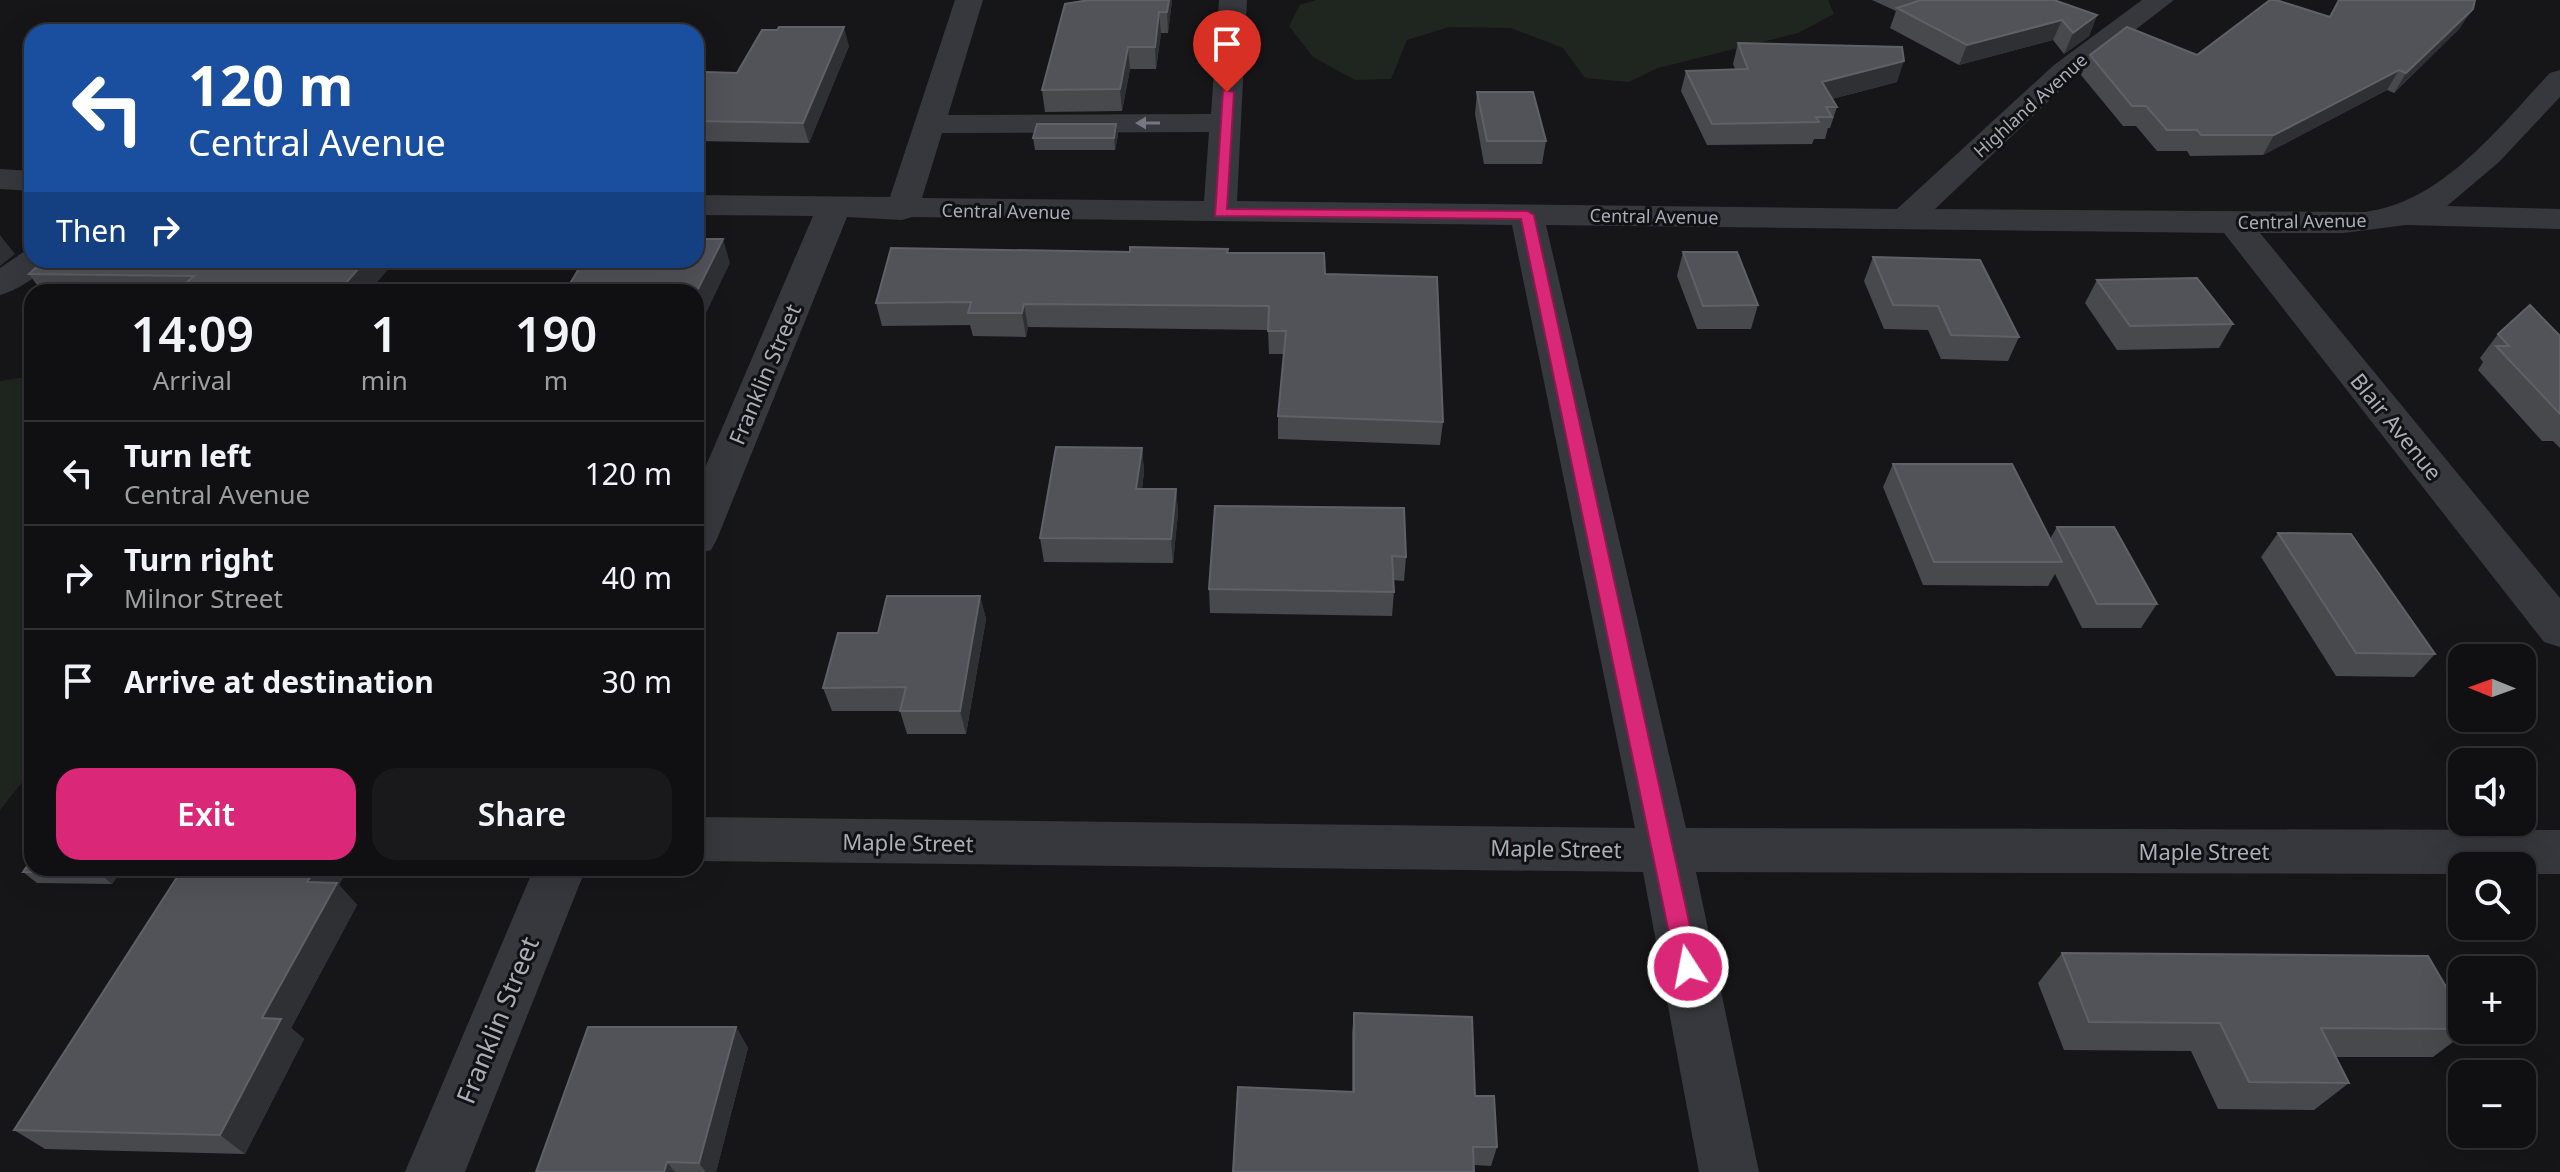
<!DOCTYPE html>
<meta charset="utf-8">
<style>
:root{--surface:#101012;--page:#19191b;--text:#f1f3f6;--muted:#9c9d9f;--line:#303032;--accent:#db2777}
body{margin:0;font-family:"Noto Sans",sans-serif;background:var(--page);color:var(--text);height:100vh;display:flex;flex-direction:column;font-size:30px;white-space:nowrap}
*{box-sizing:border-box;margin:0}
p{font-size:26px;color:var(--muted)}
.icon{flex:none;width:44px;height:44px;fill:none;stroke:currentColor;stroke-width:2;stroke-linecap:round;stroke-linejoin:round}
.map{position:relative;flex:1;overflow:hidden}
.drawer{position:absolute;left:24px;top:284px;width:680px;height:592px;display:flex;flex-direction:column;background:var(--surface);border-radius:24px;box-shadow:0 8px 32px #0002,0 0 0 2px var(--line)}
.drawer>*{flex:none}
.guide{position:absolute;left:24px;top:24px;width:680px;height:244px;border-radius:24px;box-shadow:0 8px 32px #0002,0 0 0 2px var(--line);background:#1a4fa0;color:#fff;overflow:hidden}
.needle{width:52px;rotate:271deg}
.fabs{position:absolute;left:2448px;top:644px;display:grid;gap:16px}
.fabs a{display:grid;place-items:center;width:88px;height:88px;border-radius:16px;background:var(--surface);box-shadow:0 8px 32px #0002,0 0 0 2px var(--line);font-size:40px}
.pin{position:absolute;display:grid;place-items:center;width:68px;height:68px;color:#fff;margin:-82px -34px;border-radius:50% 50% 50% 0;rotate:-45deg;box-shadow:0 0 8px #0007}
.pin .icon{rotate:45deg}
.me{position:absolute;width:88px;margin:-44px;rotate:349deg;stroke-linejoin:round;filter:drop-shadow(0 0 6px #0008)}
.turn{display:flex;align-items:center;gap:28px;height:168px;padding:0 32px;font-size:36px}
.turn .icon{width:104px;height:104px;stroke-width:2.5}
.turn b{display:block;font-size:56px;line-height:68px}
.then{display:flex;align-items:center;height:76px;padding:0 32px;background:#0003;gap:16px;font-size:30px}
.eta{display:flex;justify-content:space-evenly;align-items:center;height:136px;text-align:center}
.eta b{font-size:48px;font-weight:600;line-height:56px}
.cta{display:flex;gap:16px;margin-top:auto;padding:16px 32px}
.cta a{flex:1;height:92px;border-radius:24px;background:var(--accent);color:#fff;font-size:32px;font-weight:600;line-height:92px;text-align:center}
.cta a+a{background:var(--page);color:var(--text)}
ul{padding:0;list-style:none}
li{display:flex;align-items:center;gap:24px;height:104px;padding:0 32px;border-top:2px solid var(--line)}
li div{flex:1}
li b{display:block;font-size:30px}
li em{font-style:normal}
.map>svg:first-child{display:block}
.green{fill:#1e261f}
.lines{fill:none;stroke-linecap:round;stroke-linejoin:round}
.minor{fill:#37383d;fill-rule:evenodd}
.wall{fill:#47494d}
.shaded-wall{fill:#2f3033}
.building{fill:#525359;stroke:#5f6168;stroke-width:2}
.oneway{fill:#757881}
.route{fill:#db2777;stroke:#8e194d;stroke-width:2}
.labels{text-anchor:middle;dominant-baseline:central;stroke-width:6;stroke-linejoin:round;paint-order:stroke}
.far-street-label{font-size:18px;fill:#a8adb8;stroke:#111113}
.street-label{font-size:22px;fill:#a8adb8;stroke:#111113}
.near-street-label{font-size:26px;fill:#a8adb8;stroke:#111113}
</style>
<div class="map">
<svg width="2560" height="1172" viewBox="0 0 2560 1172">
<rect width="100%" height="100%" fill="#161618"/>
<path class="green" d="M1316,0h512l6,14 -36,19 -140,35 -29,14 -44,-4 -22,-30 -52,-20 -62,-1 -42,13 -16,39 -36,1 -42,-23 -24,-31 11,-21z
M32,376v394l-32,40v-429z"/>
<g class="lines">
<path class="minor" d="M955,0h28l-35,115 263,-1 8,-114h28l-10,201 660,8 157,-144 88,-65h32l-100,77 -139,132 430,3c78,-10 134,-85 185,-139l10,-3v27l-61,65 -52,44 113,3v20l-154,-4 -63,8h-83l300,365v49l-16,-5 -320,-409 -678,-8 140,603 874,2v44h-38v-8h-60v8l-766,-2 63,300h-60l-56,-300 -947,-11v-44l939,11 -123,-603 -600,-8 -10,3 -55,-3 -130,322 -6,11 -15,4v-65l117,-273 -117,-1v-20l194,2zM1209,132l-5,69 -282,-3 20,-65z
M0,169l32,2v20l-32,-2z
M32,250v10h19c-11,16 -33,30 -51,35v-27l22,-15z
M534,868h52l-121,304h-60z"/>
</g>
<path class="wall" d="M1089,0h83l-4,33h-7l-5,36h-26l-8,42 -77,1 -3,-22z
M1872,0h182l43,15 -8,21 -25,18 -11,-14 -94,25 -69,-37 6,-17z
M2329,17l131,11 -66,65 -7,-3 -124,65 -73,1 -3,-5h-30l-21,-25h-13l-42,-51 9,-20h107z
M1738,43l159,39 -65,17 5,8 -7,21h-2l-3,11h-11l-2,5 -105,1 -26,-54 5,-20 49,-2 -2,-5z
M849,46l-40,97 -113,-2v-52l41,-16z
M1477,92l69,49 -4,23h-58l-9,-50z
M1116,124l2,11 -3,15h-80l-2,-12z
M1683,252l75,53 -7,24h-54l-20,-53z
M1228,253l97,21 118,148 -3,23 -162,-6v-23l6,-62h-15l-1,-24 -240,-3 -2,10 -53,-1 -3,-11 -88,1 -6,-23z
M1873,257l146,80 -11,24 -67,-2 -13,-29 -44,-1 -20,-48z
M44,260l325,32h-327l-13,-18z
M2097,280l136,44 -14,24 -102,2 -32,-47z
M2498,334l62,2v112l-7,-7h-11l-64,-71 5,-8 -3,-4z
M1142,448l2,24 -2,17h34l2,24 -5,50 -129,-1 -4,-24z
M1893,464l157,75 7,-12 100,77 -16,24h-59l-27,-54 -7,12 -125,-1 -40,-98z
M1404,508l2,49 -2,24 -11,-1 1,12 -2,24 -182,-3 -1,-24z
M2278,533l157,121 -21,23 -78,-1 -75,-119z
M980,596l6,23 -20,115h-59l-7,-23h-68l-9,-23 55,-55z
M32,868h91l-11,16 -75,-1 -14,-11z
M348,868l-9,17 18,20 -66,123 13,11 -59,115 -200,-5 -31,-19z
M2062,953l400,61v16h7l-36,27h-98l14,26 -35,27 -96,-1 -27,-58 -127,-1 -26,-67z
M1354,1013l121,83 22,51 -6,19 -17,-1 -122,-73v-59z
M736,1027l12,21 -32,124h-180z"/>
<path class="shaded-wall" d="M1169,0h3l-4,33 -1,-21z
M2473,9l-13,19 -66,65 12,-20z
M1159,12l2,21 -5,36 -1,-22z
M2097,15l-8,21 -25,18 9,-21z
M2062,20l-9,20 -94,25 8,-20z
M844,27l5,19 -40,97 -6,-20z
M1128,47l2,22 -8,42 -2,-22z
M1904,61l-7,21 -81,21 6,-21z
M2399,70l-12,20 -124,65 11,-20z
M1116,124l2,11 -3,15 -1,-12z
M0,235l15,19 -15,12z
M723,239l7,24 -34,71v-41z
M366,260h30l-27,32h-31z
M1024,304l4,23 -2,10 -4,-24z
M1142,448l2,24 -5,41 -3,-24z
M1176,489l2,24 -5,50 -2,-24z
M980,596l6,23 -20,115 -6,-23z
M102,868h21l-11,16 -13,-11z
M316,868h32l-9,17 18,20 -66,123 13,11 -59,115 -25,-19 42,-117 45,-136z
M736,1027l12,21 -32,124h-10l-7,-9z
M667,1162l8,10h-11z"/>
<path class="building" d="M1089,0h80l-2,12h-8l-4,35h-27l-8,42 -78,1 23,-86z
M1921,0h133l43,15 -24,18 -11,-13 -95,25 -70,-37z
M2270,0h6l54,17 9,-17h136l-2,9 -67,64 -7,-3 -125,65h-73l-4,-5h-30l-21,-24h-14l-42,-51 37,-28 70,28z
M779,27h65l-41,96 -107,-2v-32l10,-17 31,1 25,-43h15z
M1738,43l164,4 2,14 -82,21 15,25h-11l6,10h-16l3,5 -107,2 -26,-53 62,-2z
M1477,92h56l13,49h-59z
M1037,124h79l-2,14h-81z
M696,239h27l-27,54 -131,-1 19,-32h112z
M1130,247l98,2 -1,4h97l1,21 112,3 6,145 -165,-6 8,-85h-18l1,-25 -245,-2 -2,9h-54l3,-11 -95,1 15,-55 239,4z
M1683,252h54l21,53 -55,1z
M1873,257l107,3 39,77 -68,-2 -13,-29 -45,-1z
M44,260h322l-28,32h-101l4,-4 -57,-3 10,-9 -165,-2z
M2197,278l36,46 -103,2 -33,-46z
M2530,305l30,31v78l-64,-68h13l-11,-12z
M1056,447l86,1 -6,41h40l-5,50 -131,-1z
M1893,464h119l50,98h-128z
M1215,506l189,2 2,49 -14,-1 2,36 -185,-3z
M2057,527h57l43,77h-60z
M2278,533l73,1 84,120 -79,-1z
M887,596h93l-20,115h-60l6,-24 -83,1 15,-55h40z
M32,859v9h70l-3,5 -76,-1z
M183,868h133l-9,14 30,1 -75,135 19,1 -61,116 -206,-5z
M2062,953l366,3 34,58v15l-141,-1 28,55 -100,-1 -29,-59 -131,-1z
M1354,1013l118,4 3,79h19l3,51h-24l1,25h-241l5,-85 116,5z
M588,1027h148l-37,136 -32,-1 -3,10h-128z"/>
<defs><path id="oneway-solid" d="M-6-.8H1V-3.2L6.5 0L1 3.2V.8H-6Z" transform="scale(2)"/></defs>
<use class="oneway" href="#oneway-solid" transform="translate(1148 123) rotate(180)"/>
<path class="route" d="M1223,90l11,2 -7,117 300,2 7,4 165,752 -3,7 -8,3 -8,-3 -4,-7 -155,-748 -306,-3z"/>
<g class="labels">
<g class="far-street-label">
<text transform="translate(2030 105) rotate(-42)">Highland Avenue</text>
<text transform="translate(1006 211) rotate(1)">Central Avenue</text>
<text transform="translate(1654 216) rotate(1)">Central Avenue</text>
<text transform="translate(2302 221) rotate(-1)">Central Avenue</text>
</g>
<g class="street-label">
<text transform="translate(764 374) rotate(-67)">Franklin Street</text>
<text transform="translate(2397 426) rotate(51)">Blair Avenue</text>
<text transform="translate(908 842) rotate(1)">Maple Street</text>
<text transform="translate(1556 848) rotate(1)">Maple Street</text>
<text x="2204" y="851">Maple Street</text>
</g>
<g class="near-street-label">
<text transform="translate(497 1020) rotate(-68)">Franklin Street</text>
</g>
</g>
</svg>
<div class="fabs">
<a><svg class="needle" viewBox="-14 -14 28 28"><path d="M0-13l5 13h-10z" fill="#e53935"/><path d="M0 13l5-13h-10z" fill="#9c9d9f"/></svg></a>
<a><svg class="icon" aria-label="sound" viewBox="0 0 24 24"><path d="M4 9h4l5-4v14l-5-4H4zM17 9q2 3 0 6"/></svg></a>
<a><svg class="icon" aria-label="search" viewBox="0 0 24 24"><circle cx="10" cy="10" r="6"/><path d="M15 15l6 6"/></svg></a>
<a>+</a>
<a>−</a>
</div>
<div class="pin" style="left:1227px;top:92px;background:#d93025"><svg class="icon" aria-label="arrive" viewBox="0 0 24 24"><path d="M6 21V4h12l-3 4 3 4H6"/></svg></div>
<svg class="me" style="left:1688px;top:967px" viewBox="-20 -20 40 40"><circle r="17" fill="#db2777" stroke="#fff" stroke-width="3"/><path d="M0-11L8 9 0 5-8 9z" fill="#fff"/></svg>
<div class="guide">
<div class="turn"><svg class="icon" aria-label="left" viewBox="0 0 24 24"><path d="M17 20v-9H6M10 6l-5 5 5 5"/></svg><div><b>120 m</b>Central Avenue</div></div>
<div class="then">Then<svg class="icon" aria-label="right" viewBox="0 0 24 24"><path d="M7 20v-9h11M14 6l5 5-5 5"/></svg></div>
</div>
<section class="drawer">
<div class="eta">
<div><b>14:09</b><p>Arrival</p></div>
<div><b>1</b><p>min</p></div>
<div><b>190</b><p>m</p></div>
</div>
<ul>
<li><svg class="icon" aria-label="left" viewBox="0 0 24 24"><path d="M17 20v-9H6M10 6l-5 5 5 5"/></svg><div><b>Turn left</b><p>Central Avenue</p></div><em>120 m</em></li>
<li><svg class="icon" aria-label="right" viewBox="0 0 24 24"><path d="M7 20v-9h11M14 6l5 5-5 5"/></svg><div><b>Turn right</b><p>Milnor Street</p></div><em>40 m</em></li>
<li><svg class="icon" aria-label="arrive" viewBox="0 0 24 24"><path d="M6 21V4h12l-3 4 3 4H6"/></svg><div><b>Arrive at destination</b></div><em>30 m</em></li>
</ul>
<div class="cta"><a>Exit</a><a>Share</a></div>
</section>
</div>
